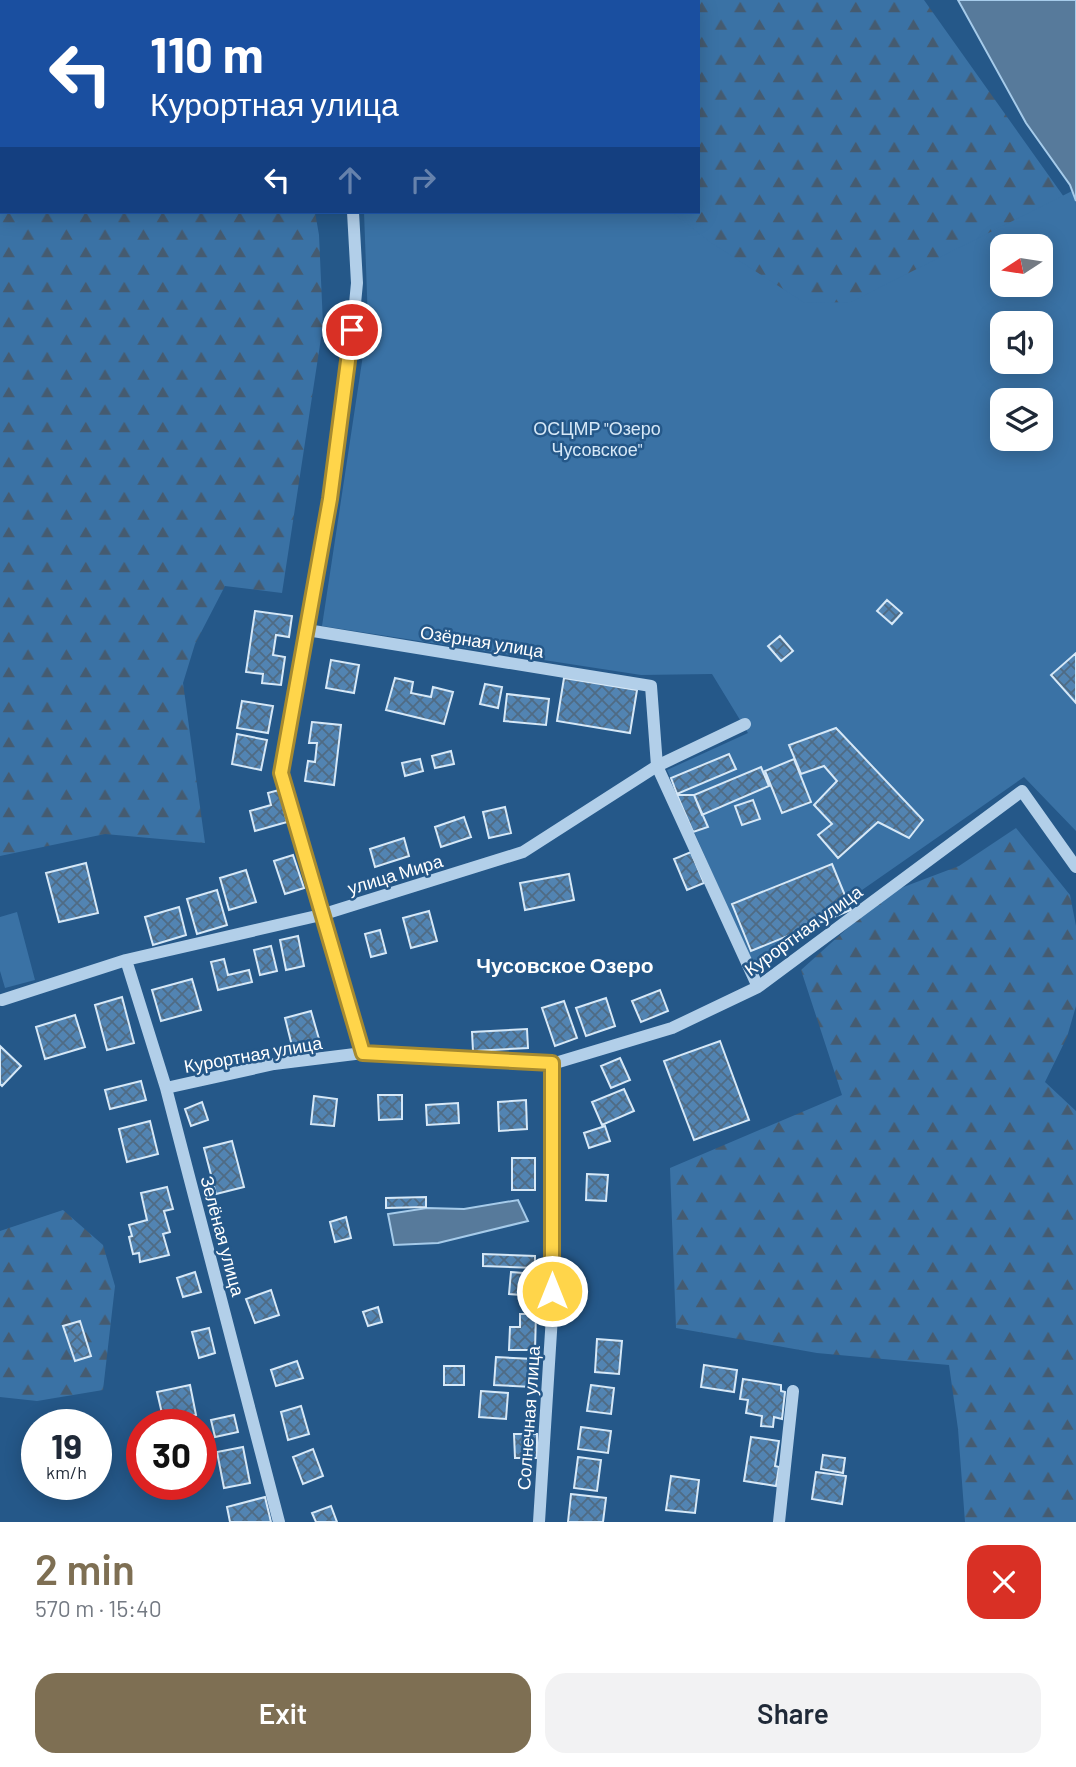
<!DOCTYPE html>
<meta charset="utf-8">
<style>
:root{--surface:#fff;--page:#f2f2f3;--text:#1f2937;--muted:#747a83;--accent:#7e6f53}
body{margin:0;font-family:Barlow,sans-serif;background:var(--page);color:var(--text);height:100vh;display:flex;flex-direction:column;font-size:26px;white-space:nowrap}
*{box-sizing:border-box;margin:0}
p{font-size:23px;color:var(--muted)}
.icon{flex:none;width:38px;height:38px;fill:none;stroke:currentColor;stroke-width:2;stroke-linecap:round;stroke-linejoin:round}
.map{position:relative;height:1522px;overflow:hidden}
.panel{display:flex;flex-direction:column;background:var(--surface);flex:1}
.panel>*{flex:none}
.top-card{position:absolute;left:0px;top:0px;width:700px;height:214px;box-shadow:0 4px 18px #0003;background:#1a4fa0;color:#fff;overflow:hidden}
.needle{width:46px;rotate:258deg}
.fabs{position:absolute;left:990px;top:234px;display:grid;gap:14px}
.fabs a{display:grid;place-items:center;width:63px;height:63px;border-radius:14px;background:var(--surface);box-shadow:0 4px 18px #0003;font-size:35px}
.speed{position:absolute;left:21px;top:1409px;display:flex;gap:14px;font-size:35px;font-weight:700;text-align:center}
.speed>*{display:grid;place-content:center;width:91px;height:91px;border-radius:50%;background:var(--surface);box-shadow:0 4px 18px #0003;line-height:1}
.speed small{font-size:18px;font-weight:400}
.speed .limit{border:10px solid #d22;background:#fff;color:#111}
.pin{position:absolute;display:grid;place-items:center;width:60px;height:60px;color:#fff;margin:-30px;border:4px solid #fff;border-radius:50%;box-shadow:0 2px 7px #0007}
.me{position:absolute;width:77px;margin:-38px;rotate:0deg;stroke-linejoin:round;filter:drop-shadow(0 0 5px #0008)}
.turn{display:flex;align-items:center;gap:24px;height:147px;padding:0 35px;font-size:32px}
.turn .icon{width:91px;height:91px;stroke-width:2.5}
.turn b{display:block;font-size:49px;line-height:60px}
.lanes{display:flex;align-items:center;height:66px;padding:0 35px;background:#0003;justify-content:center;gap:35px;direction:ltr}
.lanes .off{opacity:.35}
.round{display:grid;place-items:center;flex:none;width:74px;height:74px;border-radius:21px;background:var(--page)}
.head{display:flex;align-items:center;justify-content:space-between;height:119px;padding:0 35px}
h1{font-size:42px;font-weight:600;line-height:52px;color:var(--accent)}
.button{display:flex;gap:14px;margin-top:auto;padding:14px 35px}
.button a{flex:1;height:80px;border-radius:21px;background:var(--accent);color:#fff;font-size:28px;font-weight:600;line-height:80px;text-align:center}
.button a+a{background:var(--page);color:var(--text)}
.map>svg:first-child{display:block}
.forest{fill:url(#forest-firs)}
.park{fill:#3a72a5;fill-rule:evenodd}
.water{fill:#577a9b;stroke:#a6cbea;stroke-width:2}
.building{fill:url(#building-cross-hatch);stroke:#d6e8f7;stroke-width:2}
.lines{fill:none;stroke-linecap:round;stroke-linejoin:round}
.minor{stroke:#b2cfe9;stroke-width:12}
.route-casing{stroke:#a68a30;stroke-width:18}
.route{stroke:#ffd54a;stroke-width:12}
.labels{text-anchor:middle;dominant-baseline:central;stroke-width:5;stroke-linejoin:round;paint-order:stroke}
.park-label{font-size:18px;fill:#d6e8f7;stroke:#255889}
.street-label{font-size:18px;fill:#fff;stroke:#255889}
.quarter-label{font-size:21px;font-weight:bold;fill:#fff;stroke:#255889}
</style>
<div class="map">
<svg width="1076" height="1522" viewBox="0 0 1076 1522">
<defs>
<pattern id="forest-firs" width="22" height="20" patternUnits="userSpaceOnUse" patternTransform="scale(1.75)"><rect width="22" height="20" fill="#3a72a5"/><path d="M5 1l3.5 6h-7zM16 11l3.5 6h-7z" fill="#455b70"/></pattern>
<pattern id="building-cross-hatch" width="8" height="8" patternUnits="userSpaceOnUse" patternTransform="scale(1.75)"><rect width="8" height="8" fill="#5284b2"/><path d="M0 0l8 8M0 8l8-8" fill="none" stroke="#4f6b84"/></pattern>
</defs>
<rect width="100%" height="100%" fill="#255889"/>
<path class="forest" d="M0,0l153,2h-151v210h313l4,23 4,90 -41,268 -57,-7 -30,58 -12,39 22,160 -100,-9 -105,22z
M381,0h543l140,197 -70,40 -76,96 -144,-17 -125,-104h49v-210z
M1016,828l54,67 6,31v80l-9,31 -22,45 31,29v411h-111l-7,-93 -9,-64 -132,-12 -141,-25 -6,-160 172,-73 -41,-125 50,-45 26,-28 82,-31z
M63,1210l40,35 12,41 -12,104 -66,11 -37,-4v-166z"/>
<path class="park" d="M1076,189v642l-52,-54 -271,189 -86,-196 81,-37 -36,-59 -71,1 -319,-49 46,-304 -4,-110h308l38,30 95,61 46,-1zM1003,247h38v38h-38zM1003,324h38v38h-38zM1003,401h38v38h-38z
M17,912l18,68 -30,8 -5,-17v-54z"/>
<path class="water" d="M958,0h118v201l-6,-16 -44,-62z
M518,1200l10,21 -90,22 -44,2 -6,-31 39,-6 37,1z"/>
<path class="building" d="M887,600l15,13 -10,11 -15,-13z
M255,611l37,5 -3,21 -13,-2 -3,20 12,2 -4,28 -19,-2 1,-9 -17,-2z
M780,636l13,15 -12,10 -13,-15z
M1076,653v50l-25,-28z
M331,660l28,5 -5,28 -28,-5z
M395,678l18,4 -2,11 20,4 2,-10 20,5 -9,32 -58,-14z
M564,678l73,12 -7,43 -73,-12z
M485,684l17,3 -4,21 -18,-4z
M507,694l42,5 -3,26 -42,-4z
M242,701l31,5 -5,27 -31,-5z
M312,722l29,3 -7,60 -29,-4 3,-20 7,1 2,-19h-8z
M836,728l87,92 -14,18 -31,-16 -40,36 -20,-23 14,-11 -18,-19 23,-24 -13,-15 -23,8 -12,-29z
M237,734l30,6 -6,30 -29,-6z
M451,751l3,13 -19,4 -3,-12z
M729,754l7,15 -59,25 -6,-16z
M420,759l3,12 -18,5 -3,-13z
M794,759l17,43 -29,11 -17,-42z
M761,767l8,19 -67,29 -8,-20z
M279,790l8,32 -32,9 -5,-20 21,-6 -3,-12z
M677,795h17l14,32 -15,5z
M753,800l7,19 -18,6 -7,-19z
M505,807l6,26 -22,5 -6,-26z
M464,817l7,20 -30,10 -6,-20z
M404,838l5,18 -34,11 -5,-18z
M691,852l13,31 -17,7 -13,-31z
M293,855l11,33 -19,6 -11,-33z
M86,863l12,50 -39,9 -13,-49z
M832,864l19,46 -100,41 -19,-47z
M246,870l10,32 -27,8 -9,-32z
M569,874l5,26 -49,10 -5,-27z
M217,890l10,35 -30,9 -10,-35z
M179,907l7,28 -33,10 -8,-28z
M429,911l8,30 -26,7 -8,-30z
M380,930l6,23 -15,4 -6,-23z
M298,936l6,30 -18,4 -6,-30z
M271,946l6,25 -17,4 -6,-25z
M224,959l4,16 21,-5 3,12 -34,8 -7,-28z
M192,979l9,31 -40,11 -9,-31z
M660,990l8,21 -27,11 -9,-21z
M122,997l12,46 -27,7 -12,-45z
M606,998l9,28 -29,10 -10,-28z
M564,1001l13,37 -22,8 -13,-38z
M311,1011l8,28 -27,7 -7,-28z
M75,1015l10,32 -40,12 -9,-32z
M527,1029l1,19 -55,3 -1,-19z
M720,1041l29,79 -55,20 -30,-79z
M0,1046l21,20 -19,20 -2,-2z
M620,1058l10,22 -19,8 -10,-22z
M141,1081l5,19 -36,9 -5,-19z
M624,1089l10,22 -32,14 -10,-23z
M378,1095h24v24l-23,1z
M314,1096l23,3 -3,27 -23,-2z
M526,1100l1,29 -28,2 -1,-29z
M202,1102l6,18 -17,6 -6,-17z
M458,1103l1,20 -32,2 -1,-20z
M150,1121l8,33 -31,8 -8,-33z
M605,1126l5,15 -21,7 -5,-15z
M232,1141l12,46 -28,7 -12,-46z
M512,1158h23v32h-23z
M587,1174l21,1 -2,26 -20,-1z
M167,1187l6,22 -9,2 6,21 -7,2 6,21 -29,7 -1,-9 -6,1 -4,-17 3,-1 -3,-11 18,-5 -6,-27z
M426,1197v10l-40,1v-10z
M346,1217l5,21 -16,4 -5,-20z
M483,1254l52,2v12l-52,-2z
M195,1272l6,20 -18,5 -6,-19z
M511,1272l24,2 -2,22 -24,-2z
M271,1290l8,25 -24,8 -9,-24z
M378,1307l4,15 -14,4 -5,-14z
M520,1314h16l-1,36h-26l1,-23h10z
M80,1321l11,35 -16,5 -12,-35z
M209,1328l6,25 -16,5 -7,-26z
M597,1339l25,2 -3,33 -24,-2z
M496,1357l37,2 -1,28 -38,-2z
M297,1361l6,17 -27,8 -5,-16z
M704,1365l33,5 -3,22 -33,-5z
M444,1366h20v19h-20z
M743,1379l38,6v6l4,1 -3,27 -8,-2 -1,10 -12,-1 1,-10 -16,-3 2,-13 -8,-1z
M190,1385l6,30 -32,7 -7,-30z
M591,1385l23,3 -3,26 -24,-3z
M481,1391l27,2 -2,26 -27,-2z
M301,1406l8,28 -21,6 -7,-28z
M234,1415l4,17 -23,5 -4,-17z
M581,1427l30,4 -3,22 -30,-4z
M514,1434h23v24h-22z
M751,1437l28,4 -4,25 4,1 -3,19 -32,-5z
M243,1447l7,36 -26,5 -7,-36z
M313,1449l10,27 -20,8 -10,-27z
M823,1455l22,3 -2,15 -22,-4z
M578,1457l23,3 -4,31 -23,-3z
M816,1472l30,4 -4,28 -30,-5z
M671,1476l28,4 -4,33 -29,-3z
M571,1494l35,4 -3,24h-35z
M265,1497l6,25h-41l-3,-15z
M331,1506l6,16h-21l-4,-9z"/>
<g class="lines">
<path class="minor" d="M318,0v2
M353,212l4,71 -9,93 -18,123 -49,274 82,280
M307,630l344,56 6,80 101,221
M126,960l40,128 113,434
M2,1000l124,-40 195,-45 202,-63 134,-86 88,-42
M166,1088l108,-24 89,-11 189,11 120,-36 86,-41 264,-196 54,76
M539,1522l13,-206v-252
M779,1522l14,-131"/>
</g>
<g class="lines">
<defs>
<path id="route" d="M352,330l-22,169 -49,274 82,280 189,10v228"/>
</defs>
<use href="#route" class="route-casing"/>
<use href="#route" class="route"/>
</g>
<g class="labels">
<g class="park-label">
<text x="597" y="428">ОСЦМР "Озеро<tspan x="597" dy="21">Чусовское"</tspan></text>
</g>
<g class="street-label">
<text transform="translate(482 641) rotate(9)">Озёрная улица</text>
<text transform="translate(395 874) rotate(-17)">улица Мира</text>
<text transform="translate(803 930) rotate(-36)">Курортная улица</text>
<text transform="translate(253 1054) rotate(-10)">Курортная улица</text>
<text transform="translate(223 1236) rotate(75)">Зелёная улица</text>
<text transform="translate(528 1418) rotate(-86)">Солнечная улица</text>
</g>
<g class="quarter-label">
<text x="565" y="964">Чусовское Озеро</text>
</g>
</g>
</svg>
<div class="fabs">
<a><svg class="needle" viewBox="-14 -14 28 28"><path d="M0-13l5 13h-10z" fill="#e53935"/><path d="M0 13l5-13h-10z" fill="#747a83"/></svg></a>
<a><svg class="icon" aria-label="sound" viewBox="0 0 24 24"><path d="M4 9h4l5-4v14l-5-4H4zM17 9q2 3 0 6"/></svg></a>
<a><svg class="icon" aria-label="layers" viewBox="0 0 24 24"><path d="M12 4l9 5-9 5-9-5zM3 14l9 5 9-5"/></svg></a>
</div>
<div class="speed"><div>19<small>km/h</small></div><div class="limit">30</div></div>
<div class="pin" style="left:352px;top:330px;background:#d93025"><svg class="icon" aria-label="arrive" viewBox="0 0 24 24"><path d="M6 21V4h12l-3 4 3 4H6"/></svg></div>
<svg class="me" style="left:552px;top:1291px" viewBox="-20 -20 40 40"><circle r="17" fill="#ffd54a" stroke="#fff" stroke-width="3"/><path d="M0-11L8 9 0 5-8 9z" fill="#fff"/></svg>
<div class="top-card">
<div class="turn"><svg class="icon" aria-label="left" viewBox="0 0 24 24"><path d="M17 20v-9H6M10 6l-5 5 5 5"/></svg><div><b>110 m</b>Курортная улица</div></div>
<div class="lanes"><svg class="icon" aria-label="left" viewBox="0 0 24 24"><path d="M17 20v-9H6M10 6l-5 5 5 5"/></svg><svg class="icon off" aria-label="ahead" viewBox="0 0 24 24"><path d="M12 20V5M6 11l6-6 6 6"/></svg><svg class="icon off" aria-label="right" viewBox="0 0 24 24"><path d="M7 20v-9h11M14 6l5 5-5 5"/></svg></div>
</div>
</div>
<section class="panel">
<div class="head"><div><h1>2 min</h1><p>570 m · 15:40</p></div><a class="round" style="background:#d93025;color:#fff"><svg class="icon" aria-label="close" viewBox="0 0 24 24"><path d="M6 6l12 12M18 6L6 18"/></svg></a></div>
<div class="button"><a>Exit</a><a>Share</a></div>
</section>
